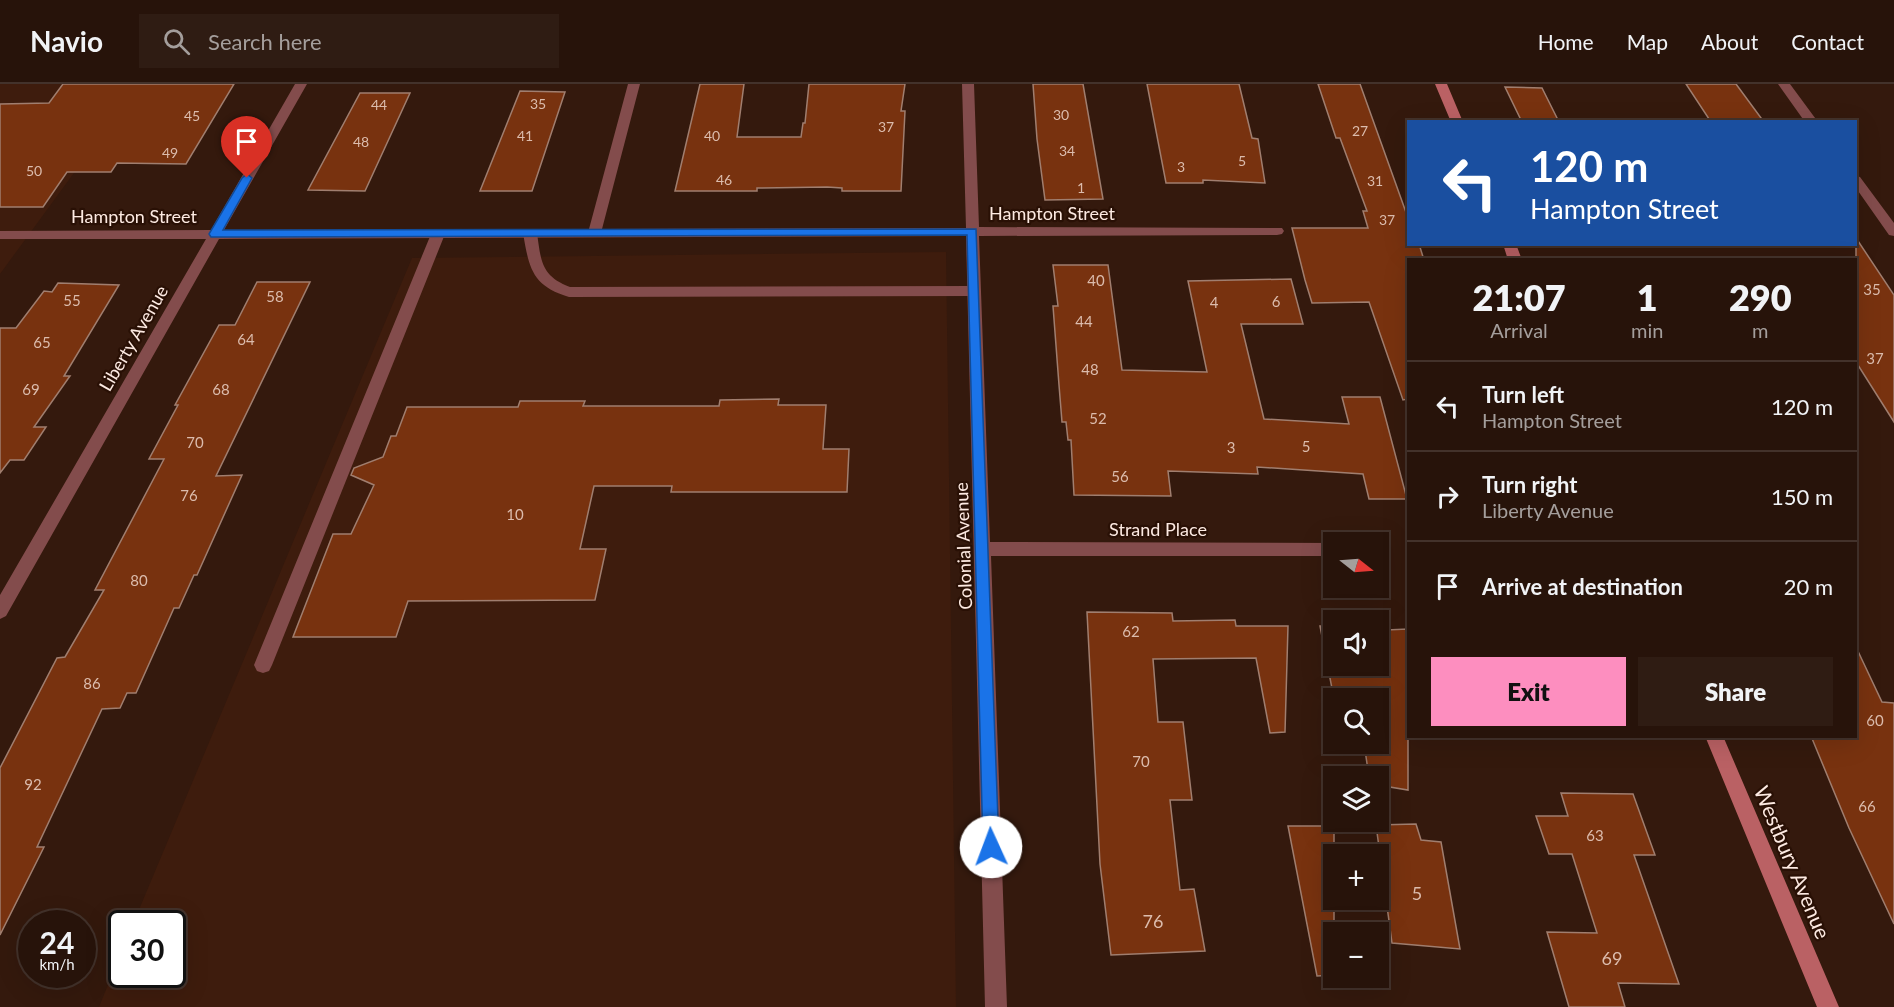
<!DOCTYPE html>
<meta charset="utf-8">
<style>
:root{--surface:#27130a;--page:#2f1c13;--text:#f1f3f6;--muted:#a49e9c;--line:#43322b;--accent:#fd8ebf}
body{margin:0;font-family:Lato,sans-serif;background:var(--page);color:var(--text);height:100vh;display:flex;flex-direction:column;font-size:22px;white-space:nowrap}
*{box-sizing:border-box;margin:0}
p{font-size:20px;color:var(--muted)}
.icon{flex:none;width:33px;height:33px;fill:none;stroke:currentColor;stroke-width:2;stroke-linecap:round;stroke-linejoin:round}
.map{position:relative;flex:1;overflow:hidden}
.panel{position:absolute;left:1407px;top:174px;width:450px;height:480px;display:flex;flex-direction:column;background:var(--surface);border-radius:0px;box-shadow:0 6px 24px #0002,0 0 0 2px var(--line)}
.panel>*{flex:none}
.hud{position:absolute;left:1407px;top:36px;width:450px;height:126px;border-radius:0px;box-shadow:0 6px 24px #0002,0 0 0 2px var(--line);background:#1a4fa0;color:#fff;overflow:hidden}
.needle{width:39px;rotate:107deg}
.tools{position:absolute;left:1323px;top:448px;display:grid;gap:12px}
.tools a{display:grid;place-items:center;width:66px;height:66px;border-radius:0px;background:var(--surface);box-shadow:0 6px 24px #0002,0 0 0 2px var(--line);font-size:30px}
.speed{position:absolute;left:18px;top:826px;display:flex;gap:12px;font-size:30px;font-weight:700;text-align:center}
.speed>*{display:grid;place-content:center;width:78px;height:78px;border-radius:50%;background:var(--surface);box-shadow:0 6px 24px #0002,0 0 0 2px var(--line);line-height:1}
.speed small{font-size:15px;font-weight:400}
.speed .limit{border:3px solid #111;border-radius:9px;background:#fff;color:#111}
.pin{position:absolute;display:grid;place-items:center;width:51px;height:51px;color:#fff;margin:-62px -26px;border-radius:50% 50% 50% 0;rotate:-45deg;box-shadow:0 0 6px #0007}
.pin .icon{rotate:45deg}
.me{position:absolute;width:66px;margin:-33px;rotate:358deg;stroke-linejoin:round;filter:drop-shadow(0 0 4px #0008)}
.turn{display:flex;align-items:center;gap:21px;height:126px;padding:0 24px;font-size:27px}
.turn .icon{width:78px;height:78px;stroke-width:2.5}
.turn b{display:block;font-size:42px;line-height:51px}
.eta{display:flex;justify-content:space-evenly;align-items:center;height:102px;text-align:center}
.eta b{font-size:36px;font-weight:800;line-height:42px}
.primary-button{display:flex;gap:12px;margin-top:auto;padding:12px 24px}
.primary-button a{flex:1;height:69px;border-radius:0px;background:var(--accent);color:#111;font-size:24px;font-weight:800;line-height:69px;text-align:center}
.primary-button a+a{background:var(--page);color:var(--text)}
ul{padding:0;list-style:none}
li{display:flex;align-items:center;gap:18px;height:90px;padding:0 24px;border-top:2px solid var(--line)}
li div{flex:1}
li b{display:block;font-size:22px}
li em{font-style:normal}
header{display:flex;align-items:center;gap:36px;box-sizing:border-box;height:84px;padding:0 30px;background:var(--surface);border-bottom:2px solid var(--line)}
header strong{font-size:28px}
nav{display:flex;gap:33px;margin-inline-start:auto;font-size:21px}
.search{width:420px;height:54px;background:var(--page);display:flex;align-items:center;gap:15px;box-sizing:border-box;padding:0 21px;border-radius:0px;color:var(--muted);font-size:22px}
.map>svg:first-child{display:block}
.built{fill:#3e1c0d}
.building{fill:#78320f;stroke:#a07e6f;stroke-width:1.5}
.lines{fill:none;stroke-linecap:round;stroke-linejoin:round}
.service{fill:#834c4c;fill-rule:evenodd}
.minor{fill:#834c4c;fill-rule:evenodd}
.secondary{fill:#ba6164;fill-rule:evenodd}
.route{fill:#1a73e8;stroke:#114b97;stroke-width:1.5}
.labels{text-anchor:middle;dominant-baseline:central;stroke-width:4.5;stroke-linejoin:round;paint-order:stroke}
.far-number-label{font-size:14px;fill:#dcbcad}
.number-label{font-size:15px;fill:#dcbcad}
.street-label{font-size:18px;fill:#fdeae2;stroke:#291005}
.near-number-label{font-size:18px;fill:#dcbcad}
.near-street-label{font-size:21px;fill:#fdeae2;stroke:#291005}
</style>
<header>
<strong>Navio</strong>
<div class="search"><svg class="icon" aria-label="search" viewBox="0 0 24 24"><circle cx="10" cy="10" r="6"/><path d="M15 15l6 6"/></svg>Search here</div>
<nav><a>Home</a><a>Map</a><a>About</a><a>Contact</a></nav>
</header>
<div class="map">
<svg width="1894" height="923" viewBox="0 0 1894 923">
<rect width="100%" height="100%" fill="#34190d"/>
<path class="built" d="M0,0h139l-139,190z
M946,168l10,755h-857l22,-54 1,22h50v-51h-39l279,-666z"/>
<path class="building" d="M63,0h171l-48,80 -69,-1 -6,9h-44l-24,35h-43v-103l49,-1z
M700,0h44l-7,53h64l2,-14h2l4,-39h96l-4,27h4l-4,80h-59v-3l-15,-1 -70,1v3h-82z
M1033,0h50l20,115 -58,1 -8,-61z
M1147,0h92l13,54 6,1 7,44 -62,-3v3h-37z
M1318,0h42l48,134v26h11l5,16h-16v139l-5,1 -34,-98 -57,1 -7,-23 -13,-52h76l-5,-17h4l-27,-73h-4z
M1686,0h50l28,38h-53z
M1505,3l37,1 17,34h-37z
M520,7l45,1 -33,99h-52z
M360,9h50l-45,98 -57,-1z
M1856,154l38,57v127l-38,-60z
M1053,181h55l14,105 85,2 -19,-91 103,-2 12,45h-62l23,95 85,5 -7,-27h38l27,102h-38l-6,-25 -106,-7 1,7 -90,-3 3,25 -97,-1 -3,-55h-3l-2,-18h-4l-3,-37 -6,-79h5z
M257,198h53l-94,194 26,-1 -45,100h-3l-15,33h-5l-38,85h-9l-7,15 -18,1 -65,138h7l-44,88v-167l57,-110 8,-1 39,-67h-9l69,-131h-15l29,-54h-3l44,-80h16z
M58,199l61,2 -55,91h6l-36,51h12l-22,33h-14l-10,13v-145h16l28,-37 8,1z
M779,315l-1,6h48l-3,44h26l-2,43h-176l1,-6h-78l-14,63h26l-11,51 -187,1 -12,36h-103l40,-103h18l23,-49 -23,-10 3,-7 29,-11 8,-21h5l11,-29h111l2,-6h65l-2,5h136l1,-6z
M1087,528l85,1 1,8 62,-1 1,6h52l-3,106 -15,1 -14,-75 -103,1 5,63h25l9,78h-22l10,90 14,-1 11,62 -94,4 -11,-91z
M1320,542h14v40h44v-39h7l1,3 22,-1v161l-30,-5v-8h-9l-4,-27 -21,1 -1,-7h35v-45h-44z
M1856,563l26,55 12,1v221l-45,-96 -38,-92h45z
M1561,709l72,1 22,61h-21l45,129 -61,-1 7,24h-56l-22,-75 50,1 -25,-79h-23l-13,-38h32z
M1416,740l5,16 20,2 19,107 -68,-6 -16,-118z
M1288,742h46v149l-17,1z"/>
<g class="lines">
<path class="service" d="M530,145l7,4c4,28 4,43 33,54l404,-1 7,5 -7,5 -405,1c-37,-11 -40,-29 -46,-64z
M438,146l7,4 -173,431 -3,6 -6,2 -6,-2 -3,-6 177,-431z"/>
<path class="minor" d="M295,0h12l-83,146 365,-1 39,-145h12l-38,145 364,-1 -4,-144h12l5,143 303,1 2,3 -2,3 -5,1 -298,1 11,306 347,1h-3v13h-343l16,451h-22l-19,-771 -747,3 -213,377 -6,3v-24l206,-356h-206v-8l211,-1z
M1778,0h12l28,38h-13z
M1856,92l4,1 34,46v13l-5,-1 -33,-47z"/>
<path class="secondary" d="M1435,0h12l16,38h-12z
M1503,160h13l6,16h-14z
M1705,652h18l116,271h-22z"/>
</g>
<path class="route" d="M247,90l5,4 -29,52 753,-1 23,618 -2,5 -6,3 -5,-3 -3,-5 -16,-612 -756,2 -2,-3 33,-56z"/>
<g class="labels">
<g class="far-number-label">
<text x="538" y="19">35</text>
<text x="379" y="20">44</text>
<text x="1061" y="30">30</text>
<text x="192" y="31">45</text>
<text x="886" y="42">37</text>
<text x="1360" y="46">27</text>
<text x="525" y="51">41</text>
<text x="712" y="51">40</text>
<text x="361" y="57">48</text>
<text x="1067" y="66">34</text>
<text x="170" y="68">49</text>
<text x="1242" y="76">5</text>
<text x="1181" y="82">3</text>
<text x="34" y="86">50</text>
<text x="724" y="95">46</text>
<text x="1375" y="96">31</text>
<text x="1081" y="103">1</text>
<text x="1387" y="135">37</text>
</g>
<g class="number-label">
<text x="1096" y="196">40</text>
<text x="1872" y="205">35</text>
<text x="275" y="212">58</text>
<text x="72" y="216">55</text>
<text x="1276" y="217">6</text>
<text x="1214" y="218">4</text>
<text x="1084" y="237">44</text>
<text x="246" y="255">64</text>
<text x="42" y="258">65</text>
<text x="1875" y="274">37</text>
<text x="1090" y="285">48</text>
<text x="31" y="305">69</text>
<text x="221" y="305">68</text>
<text x="1098" y="334">52</text>
<text x="195" y="358">70</text>
<text x="1306" y="362">5</text>
<text x="1231" y="363">3</text>
<text x="1120" y="392">56</text>
<text x="189" y="411">76</text>
<text x="515" y="430">10</text>
<text x="139" y="496">80</text>
<text x="1131" y="547">62</text>
<text x="92" y="599">86</text>
<text x="1875" y="636">60</text>
<text x="1141" y="677">70</text>
<text x="33" y="700">92</text>
<text x="1867" y="722">66</text>
<text x="1595" y="751">63</text>
</g>
<g class="street-label">
<text x="1052" y="129">Hampton Street</text>
<text x="134" y="132">Hampton Street</text>
<text transform="translate(133 254) rotate(-60)">Liberty Avenue</text>
<text x="1158" y="445">Strand Place</text>
<text transform="translate(963 462) rotate(-92)">Colonial Avenue</text>
</g>
<g class="near-number-label">
<text x="1417" y="809">5</text>
<text x="1153" y="837">76</text>
<text x="1612" y="874">69</text>
</g>
<g class="near-street-label">
<text transform="translate(1793 778) rotate(67)">Westbury Avenue</text>
</g>
</g>
</svg>
<div class="tools">
<a><svg class="needle" viewBox="-14 -14 28 28"><path d="M0-13l5 13h-10z" fill="#e53935"/><path d="M0 13l5-13h-10z" fill="#a49e9c"/></svg></a>
<a><svg class="icon" aria-label="sound" viewBox="0 0 24 24"><path d="M4 9h4l5-4v14l-5-4H4zM17 9q2 3 0 6"/></svg></a>
<a><svg class="icon" aria-label="search" viewBox="0 0 24 24"><circle cx="10" cy="10" r="6"/><path d="M15 15l6 6"/></svg></a>
<a><svg class="icon" aria-label="layers" viewBox="0 0 24 24"><path d="M12 4l9 5-9 5-9-5zM3 14l9 5 9-5"/></svg></a>
<a>+</a>
<a>−</a>
</div>
<div class="speed"><div>24<small>km/h</small></div><div class="limit">30</div></div>
<div class="pin" style="left:247px;top:94px;background:#d93025"><svg class="icon" aria-label="arrive" viewBox="0 0 24 24"><path d="M6 21V4h12l-3 4 3 4H6"/></svg></div>
<svg class="me" style="left:991px;top:763px" viewBox="-20 -20 40 40"><circle r="19" fill="#fff"/><path d="M0-13L10 11 0 6-10 11z" fill="#1a73e8"/></svg>
<div class="hud">
<div class="turn"><svg class="icon" aria-label="left" viewBox="0 0 24 24"><path d="M17 20v-9H6M10 6l-5 5 5 5"/></svg><div><b>120 m</b>Hampton Street</div></div>
</div>
<section class="panel">
<div class="eta">
<div><b>21:07</b><p>Arrival</p></div>
<div><b>1</b><p>min</p></div>
<div><b>290</b><p>m</p></div>
</div>
<ul>
<li><svg class="icon" aria-label="left" viewBox="0 0 24 24"><path d="M17 20v-9H6M10 6l-5 5 5 5"/></svg><div><b>Turn left</b><p>Hampton Street</p></div><em>120 m</em></li>
<li><svg class="icon" aria-label="right" viewBox="0 0 24 24"><path d="M7 20v-9h11M14 6l5 5-5 5"/></svg><div><b>Turn right</b><p>Liberty Avenue</p></div><em>150 m</em></li>
<li><svg class="icon" aria-label="arrive" viewBox="0 0 24 24"><path d="M6 21V4h12l-3 4 3 4H6"/></svg><div><b>Arrive at destination</b></div><em>20 m</em></li>
</ul>
<div class="primary-button"><a>Exit</a><a>Share</a></div>
</section>
</div>
